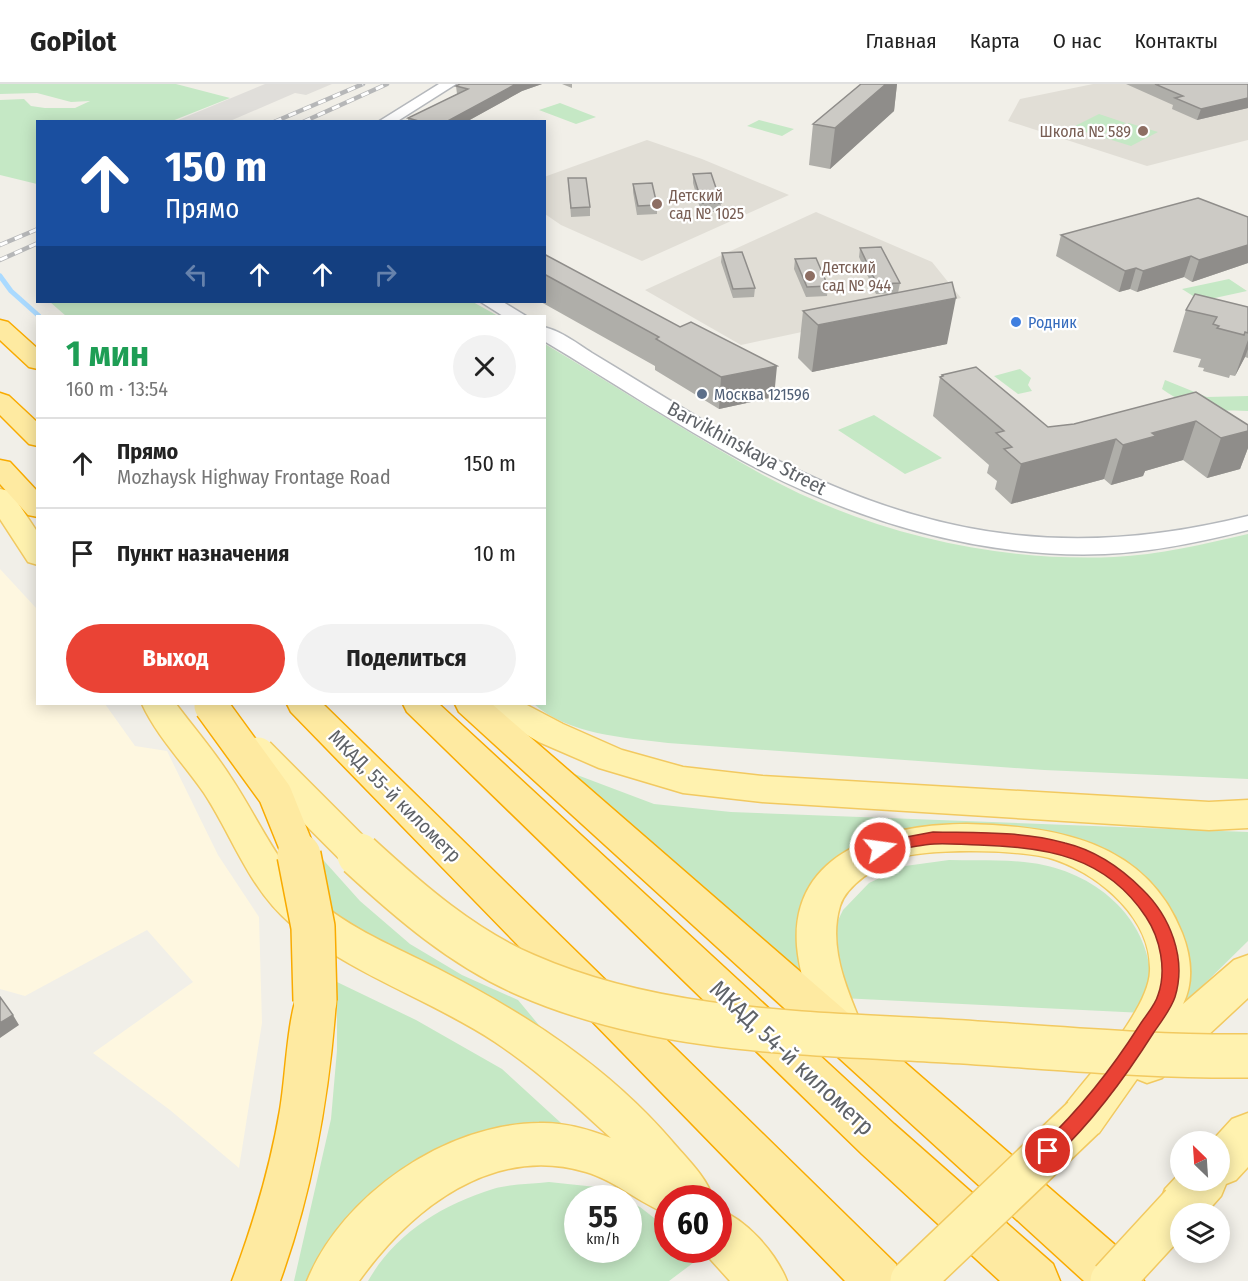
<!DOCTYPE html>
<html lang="ru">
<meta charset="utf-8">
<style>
:root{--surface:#fff;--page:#f2f2f2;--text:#222;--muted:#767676;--line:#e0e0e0;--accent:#ea4335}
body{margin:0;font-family:"Fira Sans Condensed",sans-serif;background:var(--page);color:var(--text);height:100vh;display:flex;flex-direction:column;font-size:22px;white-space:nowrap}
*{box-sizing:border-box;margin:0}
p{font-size:20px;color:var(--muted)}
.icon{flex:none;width:33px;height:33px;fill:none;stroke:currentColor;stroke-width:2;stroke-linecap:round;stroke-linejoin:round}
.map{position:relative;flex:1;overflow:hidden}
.sheet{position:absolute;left:36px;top:231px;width:510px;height:390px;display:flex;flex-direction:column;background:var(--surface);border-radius:0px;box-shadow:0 3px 15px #0003}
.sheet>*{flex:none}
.hud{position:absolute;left:36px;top:36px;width:510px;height:183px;border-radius:0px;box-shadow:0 3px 15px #0003;background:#1a4fa0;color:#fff;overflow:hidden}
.needle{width:39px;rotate:335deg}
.controls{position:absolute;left:1170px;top:1047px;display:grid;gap:12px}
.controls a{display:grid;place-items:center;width:60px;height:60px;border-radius:50%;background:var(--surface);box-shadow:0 3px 15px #0003;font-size:30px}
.speed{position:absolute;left:564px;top:1101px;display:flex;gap:12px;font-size:30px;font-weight:700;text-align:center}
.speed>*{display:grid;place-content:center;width:78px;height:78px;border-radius:50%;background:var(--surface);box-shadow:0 3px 15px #0003;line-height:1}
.speed small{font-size:15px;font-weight:400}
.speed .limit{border:9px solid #d22;background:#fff;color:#111}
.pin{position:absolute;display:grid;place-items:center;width:51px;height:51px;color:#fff;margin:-26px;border:3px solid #fff;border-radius:50%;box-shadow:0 2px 6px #0007}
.me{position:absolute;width:66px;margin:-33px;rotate:76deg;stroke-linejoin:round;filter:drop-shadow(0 0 4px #0008)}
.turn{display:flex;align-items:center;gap:21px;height:126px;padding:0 30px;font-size:27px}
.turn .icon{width:78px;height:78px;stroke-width:2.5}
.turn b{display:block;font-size:42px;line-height:51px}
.lanes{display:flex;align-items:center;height:57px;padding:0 30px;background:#0003;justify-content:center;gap:30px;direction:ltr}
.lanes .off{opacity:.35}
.round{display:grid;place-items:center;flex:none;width:63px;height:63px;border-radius:32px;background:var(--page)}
.summary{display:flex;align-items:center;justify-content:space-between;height:102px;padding:0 30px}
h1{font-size:36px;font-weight:700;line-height:45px;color:#1e9e55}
.primary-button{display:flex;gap:12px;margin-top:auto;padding:12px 30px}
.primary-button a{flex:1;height:69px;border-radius:36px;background:var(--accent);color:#fff;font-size:24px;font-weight:700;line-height:69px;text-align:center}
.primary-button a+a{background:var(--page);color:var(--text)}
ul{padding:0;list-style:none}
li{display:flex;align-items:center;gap:18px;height:90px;padding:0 30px;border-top:2px solid var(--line)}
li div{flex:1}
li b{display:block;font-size:22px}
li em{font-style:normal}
header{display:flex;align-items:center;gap:36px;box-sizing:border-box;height:84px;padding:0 30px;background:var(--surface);border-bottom:2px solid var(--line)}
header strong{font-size:28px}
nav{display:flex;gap:33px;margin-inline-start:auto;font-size:21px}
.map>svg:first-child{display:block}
.commercial{fill:#fef7e0}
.industrial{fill:#e0deda}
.education{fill:#e1ded6}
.green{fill:#c5e8c5}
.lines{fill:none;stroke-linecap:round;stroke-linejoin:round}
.stream-far1{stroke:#aadaff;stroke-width:4}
.stream{stroke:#aadaff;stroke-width:5}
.tertiary-casing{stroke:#b5b8bc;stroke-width:3}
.primary-casing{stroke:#f2c960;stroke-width:3}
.trunk-casing{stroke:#f9ab00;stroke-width:3}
.tertiary{fill:#fff;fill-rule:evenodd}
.primary{fill:#fff2af;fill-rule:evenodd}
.trunk{fill:#feeaa1;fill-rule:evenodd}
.rail-casing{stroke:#b6b7b8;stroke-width:4.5}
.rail{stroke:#fff;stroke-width:3;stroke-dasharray:8;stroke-linecap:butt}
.primary-bridge-far1-casing{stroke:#f2c960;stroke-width:36;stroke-linecap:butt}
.primary-bridge-casing{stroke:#f2c960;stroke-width:46;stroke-linecap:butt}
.trunk-bridge-far1-casing{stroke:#f9ab00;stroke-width:36;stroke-linecap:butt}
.trunk-bridge-casing{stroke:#f9ab00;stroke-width:46;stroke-linecap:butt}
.primary-bridge-far1{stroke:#fff2af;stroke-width:33}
.primary-bridge{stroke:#fff2af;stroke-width:43}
.trunk-bridge-far1{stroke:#feeaa1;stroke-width:33}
.trunk-bridge{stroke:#feeaa1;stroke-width:43}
.wall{fill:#afaea9}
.shaded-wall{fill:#8f8d8a}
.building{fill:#cccac5;stroke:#8f8d8a;stroke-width:1.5}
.route{fill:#ea4335;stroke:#982c22;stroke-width:1.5}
.education-dot{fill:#8d6e63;stroke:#fff;stroke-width:2}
.shop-dot{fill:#3f7fe0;stroke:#fff;stroke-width:2}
.service-dot{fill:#5c6f8a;stroke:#fff;stroke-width:2}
.labels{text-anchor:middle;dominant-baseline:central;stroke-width:4.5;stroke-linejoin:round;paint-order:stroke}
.far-education-label{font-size:16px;fill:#785e54;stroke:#fff;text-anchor:start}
.far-shop-label{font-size:16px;fill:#366cbe;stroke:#fff;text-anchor:start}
.far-service-label{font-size:16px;fill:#4e5e75;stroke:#fff;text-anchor:start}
.street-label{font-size:20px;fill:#5f6368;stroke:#fff}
.near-street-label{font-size:24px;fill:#5f6368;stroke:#fff}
</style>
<header>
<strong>GoPilot</strong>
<nav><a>Главная</a><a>Карта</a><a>О нас</a><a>Контакты</a></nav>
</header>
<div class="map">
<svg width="1248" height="1197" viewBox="0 0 1248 1197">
<rect width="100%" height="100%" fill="#f1efe8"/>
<path class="commercial" d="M0,485l37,40 1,95h67l30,42 32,5 51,104 41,62 3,106 -23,145 -69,-58 -77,-57 100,-71 -46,-52 -122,66 -25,-7z"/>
<path class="industrial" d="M265,0h67l-26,11 -11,-2 -65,28h-54z"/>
<path class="education" d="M1093,0h155v56l-101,26 -139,-45 12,-22z
M647,56l55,19 87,36 -147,66 -81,-36 -16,-11 -1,-37z
M816,128l116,50 29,36 -220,47 -96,-55z"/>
<path class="green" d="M0,0h176l54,14 -58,23 -134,1 -1,62 -37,-9v-75l24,-1 7,7 14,2h30l15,-7 -19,1 -34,-9 -37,1z
M560,19l36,14 -20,7 -37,-14z
M1099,30l27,9 -27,13 -28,-8z
M759,36l35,9 -12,7 -35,-10z
M1129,39l29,9 -27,14 -29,-9z
M1229,195l18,12 -46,10 -19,-12z
M50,218h423l25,14h-432z
M545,260c72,43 144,90 218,131 106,58 231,87 351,82 45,-2 90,-13 134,-23v245l-204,-9 -376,-27c-43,-5 -101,-9 -134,-39h10z
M1020,285l11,9 -3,7 4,6 -14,3 -24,-18z
M1165,296l42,17 41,-1v15c-41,-1 -51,2 -86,-22z
M874,331l68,43 -37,16 -67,-44z
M548,680l106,40 77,8 517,20v109l-64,63 -1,-35 -86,-113 -212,-15 -83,91 -4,22 9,35z
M317,769l43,48 50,43 52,31 56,25 55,66 -241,-152z
M949,776c27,1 56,-1 83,3 61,8 117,53 119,118 0,10 -4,22 -7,32l-303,-15 -11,-61 13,-27 26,-27 36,-17z
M337,898l79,38 86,49 70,64h-44l-218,148h-16l37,-162 6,-69z
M549,1098l47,5 26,11h-44v52h50l1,-48 11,5 27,21 1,22h20l9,10 -28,21h-301c27,-47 73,-76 125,-92 17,-5 38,-5 56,-7z"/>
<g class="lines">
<path class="stream-far1" d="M0,192l1,2"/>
<path class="stream" d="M0,192l11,15 28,25"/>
<defs>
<path id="tertiary" d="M439,0h17l-60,38h-18z
M481,218h22l23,14h-23z
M544,243c17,4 34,17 48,26 37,22 73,45 109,66 185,107 336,149 547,97v14c-47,12 -95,22 -143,24 -126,5 -252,-34 -362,-93 -68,-37 -132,-80 -199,-120z"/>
<path id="primary" d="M0,405l10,2 28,42v32l-10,-3 -28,-43z
M142,620h34c18,24 38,47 54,72 29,43 48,93 89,126 42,33 82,47 127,71 83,43 163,95 225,167 15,18 35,36 42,58h-45v16c-29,-11 -52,-33 -82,-42 -94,-28 -175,37 -227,109h-52c35,-86 138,-157 232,-158 25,-1 49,6 72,15 -37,-34 -74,-68 -116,-96 -65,-43 -143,-67 -204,-118 -42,-35 -58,-87 -87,-131 -20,-29 -48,-58 -62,-89z
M482,620h43l38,20 59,26 61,17 79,9 447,26 39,-2v28l-39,2 -447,-28 -79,-9 -84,-25 -60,-26 -52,-30z
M967,740c88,2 179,17 215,109 9,23 12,49 1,71l51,-44 14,-5v43l-86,80 -15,5 -10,-4 -38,54 -16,6 -16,-6 -6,-15 6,-15c24,-31 82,-94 83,-132 2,-52 -49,-95 -94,-111 -32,-11 -126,-12 -158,-2 -20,7 -52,27 -58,48 -13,43 9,88 25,127l-6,13 -15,6 -15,-6c-15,-31 -29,-65 -32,-100 -7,-97 94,-122 170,-122z
M1248,1029v54l-12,13 -10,4 -5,12 -16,18h-25v13l-15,-6 -6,-16 6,-16 15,-16v7h40v-38h-9l21,-23z
M718,1125c29,11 58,44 69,72h-57l-28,-31h16z"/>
<path id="trunk" d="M0,236l8,2 30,27v20l-9,-2 -29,-27z
M0,309l9,3 29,27v23l-9,-2 -29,-29z
M0,376l10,2 28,30v25l-10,-2 -28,-31z
M287,620h36l573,560 7,17h-58l-554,-569z
M403,620h36l455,420 159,140 7,17h-60l-138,-127 -455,-442z
M455,620h37l645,560 7,17h-60l-625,-569z
M315,899l15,5 6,13c-7,96 -23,189 -56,280h-48c21,-56 38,-112 48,-171 6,-34 7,-94 20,-122z"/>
</defs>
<use href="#tertiary" class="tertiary-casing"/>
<use href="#primary" class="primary-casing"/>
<use href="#trunk" class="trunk-casing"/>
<use href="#tertiary" class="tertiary"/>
<use href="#primary" class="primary"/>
<use href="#trunk" class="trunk"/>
<defs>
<path id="rail" d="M274,38l89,-38
M303,38l84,-38
M0,161l38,-16
M0,176l38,-17"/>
</defs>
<use href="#rail" class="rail-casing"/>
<use href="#rail" class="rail"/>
<defs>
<path id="primary-bridge-far1" d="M258,670l102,102"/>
<path id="primary-bridge" d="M359,771c50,46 104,93 167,120 132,58 281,58 421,66 101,6 200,16 301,15
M912,1197l171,-163
M1112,1197l70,-76"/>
<path id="trunk-bridge-far1" d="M211,622l64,88 25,62"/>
<path id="trunk-bridge" d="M299,771l14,72 2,74"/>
</defs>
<use href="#primary-bridge-far1" class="primary-bridge-far1-casing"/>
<use href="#primary-bridge" class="primary-bridge-casing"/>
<use href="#trunk-bridge-far1" class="trunk-bridge-far1-casing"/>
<use href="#trunk-bridge" class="trunk-bridge-casing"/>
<use href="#primary-bridge-far1" class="primary-bridge-far1"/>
<use href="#primary-bridge" class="primary-bridge"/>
<use href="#trunk-bridge-far1" class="trunk-bridge-far1"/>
<use href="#trunk-bridge" class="trunk-bridge"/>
</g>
<path class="wall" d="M460,0h82l-20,7 -56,31h-58v-4l49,-24 -1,-8z
M562,0h10v4z
M861,0h36l-3,27 -64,58 -21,-4 4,-41z
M1126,0h122v24l-51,12 -25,-11 1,-4z
M693,90l28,29 -1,9h-19l-8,-29z
M568,94l22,29v9l-19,1z
M633,100l24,21v9l-20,1 -4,-23z
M1248,133v46l-56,19 -8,-5 -47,15 -7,-3 -11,3 -63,-36 5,-21z
M860,164l40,35 -2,10 49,51 -135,28 -14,-14 5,-47 95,-18 -22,1 -17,-37z
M722,169l33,35 -1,9 -21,1 -12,-36z
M544,170l230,143 -55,12 -64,-39v-4l-114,-64h3z
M795,175l33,27 -1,10 -21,1 -12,-28z
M1248,223v51l-3,-1 -10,19 -5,-1 -1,3 -26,-7 1,-3 -6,-1 3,-8 -28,-7 13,-42z
M942,291l106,52 26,-3 122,-32 52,33v23l-8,21 -33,9 -24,-18 -38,11 -2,5 -32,9 -7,-6 -93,25 -16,-15 2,-8 -10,-8 2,-8 -56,-49 7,-39h1z"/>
<path class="shaded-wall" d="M516,0h26l-20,7 -56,31h-20z
M886,0h11l-3,27 -64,58 5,-41z
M1248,14v10l-51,12 4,-11z
M1248,161v18l-56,19 7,-22z
M1191,172l-7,21 -47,15 6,-21z
M1136,184l-6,21 -11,3 6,-21z
M956,214l-9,46 -135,28 6,-47z
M1248,256v9l-3,8 -10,19z
M777,282l-3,31 -55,12 2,-32z
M1196,337l-13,39 -38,11 -2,5 -32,9 12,-40 29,-12z
M1248,347v17l-8,21 -33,9 14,-40z
M1116,355l-12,40 -93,25 10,-40z
M13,931l6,10 -19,13v-15z"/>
<path class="building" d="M460,0h56l-70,38h-24l-14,-4 60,-29 -12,-3z
M861,0h25l-51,44 -22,-4z
M1155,0h93v14l-47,11 -26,-11 8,-2z
M711,89l10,30h-19l-9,-29z
M568,94h18l4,29 -19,1z
M652,99l5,22 -19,1 -5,-22z
M1198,114l50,19v28l-49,15 -8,-4 -48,15 -7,-3 -11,3 -64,-36z
M881,163l19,36 -23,1 -17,-36z
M742,168l13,36 -22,1 -11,-36z
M544,170l136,73 11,-5 86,44 -56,11 -65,-38 3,-2 -115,-63z
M816,174l12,28 -21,1 -12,-28z
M952,198l4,16 -138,27 -15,-14z
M1195,210l53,13v26l-3,-1 -1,3 -27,-7 2,-2 -6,-2 4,-7 -31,-7z
M976,283l72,60 26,-3 122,-32 52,33v6l-27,7 -25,-17 -44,12 4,3 -33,9 -7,-6 -95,25 -17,-15 8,-2 -16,-14 8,-2 -64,-54 3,-1 -1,-1z
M0,913l13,18 -13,8z"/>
<path class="route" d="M933,748c44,1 89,-1 132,11 29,7 56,25 77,46 28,27 45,69 33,108 -4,12 -14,25 -21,35 -29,46 -60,88 -99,125l-7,3 -6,-3 -3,-6 3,-6c38,-36 69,-75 97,-119 6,-10 16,-20 19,-31 9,-25 2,-57 -12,-78 -40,-61 -100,-70 -167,-72 -15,0 -30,-2 -45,-1 -18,1 -36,6 -54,10l-7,-6 7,-6z"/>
<g class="education-dot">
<circle cx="1143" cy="47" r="6"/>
<circle cx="657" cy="120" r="6"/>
<circle cx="810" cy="192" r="6"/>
</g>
<circle class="shop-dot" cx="1016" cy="238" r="6"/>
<circle class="service-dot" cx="702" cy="310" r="6"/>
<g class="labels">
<g class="far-education-label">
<text x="1131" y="47" text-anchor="end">Школа № 589</text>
<text x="669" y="111">Детский<tspan x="669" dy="18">сад № 1025</tspan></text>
<text x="822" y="183">Детский<tspan x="822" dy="18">сад № 944</tspan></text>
</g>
<g class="far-shop-label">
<text x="1028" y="238">Родник</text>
</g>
<g class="far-service-label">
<text x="714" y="310">Москва 121596</text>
</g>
<g class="street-label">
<text transform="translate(747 364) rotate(28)">Barvikhinskaya Street</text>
<text transform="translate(395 712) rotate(45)">МКАД, 55-й километр</text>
</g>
<g class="near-street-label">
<text transform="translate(792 974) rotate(43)">МКАД, 54-й километр</text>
</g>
</g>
</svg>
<div class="controls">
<a><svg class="needle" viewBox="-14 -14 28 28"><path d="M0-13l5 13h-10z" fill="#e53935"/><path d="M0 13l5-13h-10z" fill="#767676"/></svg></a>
<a><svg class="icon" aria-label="layers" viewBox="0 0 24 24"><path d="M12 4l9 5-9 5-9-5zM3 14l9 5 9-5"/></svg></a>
</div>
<div class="speed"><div>55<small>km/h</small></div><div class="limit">60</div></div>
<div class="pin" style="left:1048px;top:1067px;background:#d93025"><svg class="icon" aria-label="arrive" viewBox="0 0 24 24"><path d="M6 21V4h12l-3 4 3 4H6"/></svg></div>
<svg class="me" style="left:880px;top:764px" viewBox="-20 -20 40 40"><circle r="17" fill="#ea4335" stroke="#fff" stroke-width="3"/><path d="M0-11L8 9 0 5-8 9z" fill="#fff"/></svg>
<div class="hud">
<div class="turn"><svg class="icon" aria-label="ahead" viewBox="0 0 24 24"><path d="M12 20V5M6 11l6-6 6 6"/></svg><div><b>150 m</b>Прямо</div></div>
<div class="lanes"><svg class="icon off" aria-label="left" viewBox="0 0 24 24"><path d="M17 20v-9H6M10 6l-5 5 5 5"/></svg><svg class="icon" aria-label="ahead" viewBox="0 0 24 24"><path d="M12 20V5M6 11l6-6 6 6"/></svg><svg class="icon" aria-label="ahead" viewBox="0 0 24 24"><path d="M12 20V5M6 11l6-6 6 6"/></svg><svg class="icon off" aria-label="right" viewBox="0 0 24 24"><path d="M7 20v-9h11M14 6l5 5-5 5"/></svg></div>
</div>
<section class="sheet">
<div class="summary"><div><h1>1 мин</h1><p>160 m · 13:54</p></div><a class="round"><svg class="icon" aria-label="close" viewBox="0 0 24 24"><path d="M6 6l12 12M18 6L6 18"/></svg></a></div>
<ul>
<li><svg class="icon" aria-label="ahead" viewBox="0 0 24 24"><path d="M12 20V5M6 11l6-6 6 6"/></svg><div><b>Прямо</b><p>Mozhaysk Highway Frontage Road</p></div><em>150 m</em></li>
<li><svg class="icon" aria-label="arrive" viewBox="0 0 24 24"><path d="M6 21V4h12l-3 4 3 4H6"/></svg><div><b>Пункт назначения</b></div><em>10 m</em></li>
</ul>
<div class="primary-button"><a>Выход</a><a>Поделиться</a></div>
</section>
</div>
